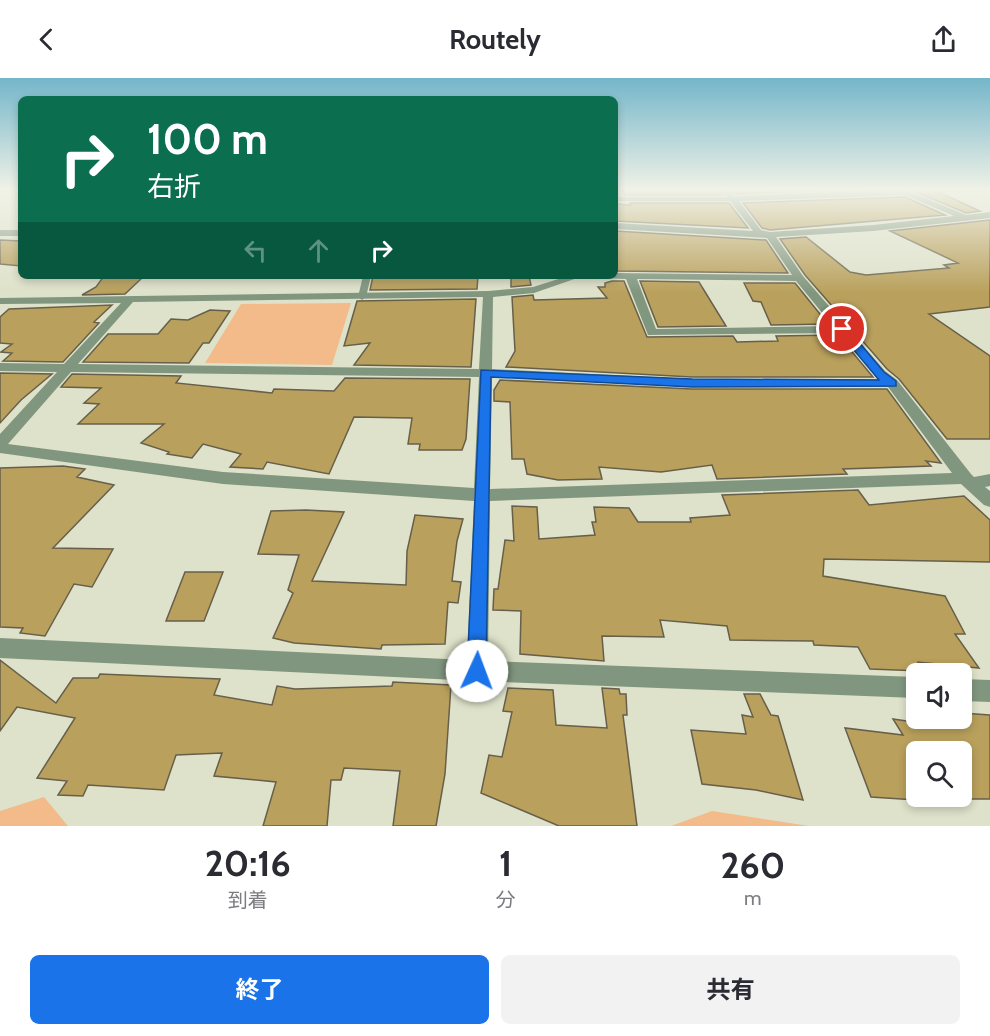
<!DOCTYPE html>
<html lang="ja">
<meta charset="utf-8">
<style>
:root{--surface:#fff;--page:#f2f2f3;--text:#2b2b33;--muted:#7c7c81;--accent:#1a73e8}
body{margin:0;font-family:Cabin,"Noto Sans JP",sans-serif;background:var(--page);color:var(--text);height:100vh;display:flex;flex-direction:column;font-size:22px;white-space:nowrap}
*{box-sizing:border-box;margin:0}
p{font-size:20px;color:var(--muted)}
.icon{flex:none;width:33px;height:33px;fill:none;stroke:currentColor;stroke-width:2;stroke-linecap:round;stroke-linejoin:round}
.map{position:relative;height:748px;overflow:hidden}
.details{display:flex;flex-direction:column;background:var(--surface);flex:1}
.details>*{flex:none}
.top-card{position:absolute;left:18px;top:18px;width:600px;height:183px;border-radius:9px;box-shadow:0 3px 9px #0003;background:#0b6e4f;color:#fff;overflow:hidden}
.tools{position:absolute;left:906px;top:585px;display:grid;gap:12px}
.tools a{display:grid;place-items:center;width:66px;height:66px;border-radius:9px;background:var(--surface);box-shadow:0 3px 9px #0003;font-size:30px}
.pin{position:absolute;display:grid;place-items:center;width:51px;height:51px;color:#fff;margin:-26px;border:3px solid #fff;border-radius:50%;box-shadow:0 2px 6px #0007}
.me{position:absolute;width:66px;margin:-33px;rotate:2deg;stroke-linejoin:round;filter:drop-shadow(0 0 4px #0008)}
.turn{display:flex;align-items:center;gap:21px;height:126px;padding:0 30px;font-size:27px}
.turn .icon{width:78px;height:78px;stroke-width:2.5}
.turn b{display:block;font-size:42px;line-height:51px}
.lanes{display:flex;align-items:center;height:57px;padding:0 30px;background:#0003;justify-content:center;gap:30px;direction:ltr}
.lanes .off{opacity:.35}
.eta{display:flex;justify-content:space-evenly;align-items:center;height:102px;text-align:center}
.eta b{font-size:36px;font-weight:700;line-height:42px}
.cta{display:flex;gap:12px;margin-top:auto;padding:12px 30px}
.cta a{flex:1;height:69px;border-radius:9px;background:var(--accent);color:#fff;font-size:24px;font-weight:700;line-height:69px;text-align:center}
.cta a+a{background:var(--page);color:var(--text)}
header{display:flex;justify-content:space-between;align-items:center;height:78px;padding:0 30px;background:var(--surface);font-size:27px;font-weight:700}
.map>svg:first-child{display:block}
.green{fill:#f2bb89}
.building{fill:#b9a05c;stroke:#675f4a;stroke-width:1.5}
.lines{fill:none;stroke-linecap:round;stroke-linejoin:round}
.lane{fill:#81967f;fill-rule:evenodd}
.street{fill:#81967f;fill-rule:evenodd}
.route{fill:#1a73e8;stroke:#114b97;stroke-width:1.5}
</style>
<header><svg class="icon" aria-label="back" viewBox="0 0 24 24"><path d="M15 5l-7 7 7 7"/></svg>Routely<svg class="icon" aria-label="share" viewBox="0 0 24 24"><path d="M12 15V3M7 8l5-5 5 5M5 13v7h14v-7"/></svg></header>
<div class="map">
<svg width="990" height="748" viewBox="0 0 990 748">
<rect width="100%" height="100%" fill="#dee2ca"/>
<path class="green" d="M351,225l-19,62 -127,-2 36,-59z
M44,719l24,29h-68v-15z
M712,733l97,15h-138z"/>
<path class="building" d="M683,111h36l4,6h-98l-3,-5z
M732,111h125l-121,5z
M909,111h23l48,22 -14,2z
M905,119l40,18 -175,15 -8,-2 -19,-25z
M630,125h99l19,25 -133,-7v-17l16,1z
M990,142v87l-61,7 61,42v83h-43l-48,-60 -12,-10 -82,-94 -25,-36 26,-2 44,35 16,3 83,-7 -5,-3 14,-2 -68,-32z
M615,153l151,9 22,33 -173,-2z
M0,162l21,1v25l-21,-2z
M104,198h40l-19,18 -43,1 14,-8z
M373,198h105l-1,13 -107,1z
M511,198h18l2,9 -20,2z
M612,203h12l23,56 86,-1 4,6 41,-1 -2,-5 62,-1 35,42h-181l-186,-10 9,-16 -3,-54 21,-2 1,5 73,-2 -9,-11h7v-4z
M640,203l59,1 27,44 -68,1z
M744,205h51l33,41 -57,1 -10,-23 -8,-1z
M476,221l-5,68 -117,-2 16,-22 -26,3 13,-45z
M112,227l-18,17 5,1 -36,39 -60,-1 9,-8 -11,-1 11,-8 -12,-1v-26l9,-8z
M210,232l20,1 -21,32h-6l-14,20 -106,-1 25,-28h50l13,-15 17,1z
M0,295l52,1 -31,26 -21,23z
M72,296l109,2 -5,7 96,10 2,-4 60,2 11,-13 125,1 -4,60 -4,11h-43l1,-6h-12l4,-26 -58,-1 -25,57 -62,-12 -4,7 -33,-2 11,-13 -38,-10 -11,14 -25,-4 2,-2 -28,-9 23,-19h-86l21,-20 -15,-1 17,-15 -40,-1z
M500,302l192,9h195l54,74 -15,-2 5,5 -88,3 4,5 -130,5 -5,-14 -51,7 -62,-5 3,12 -44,1 -31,-6 -3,-15h-12l-2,-57 -16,-1v-11z
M63,388l22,3 -8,8 37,8 -61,63 60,1 -21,38 -18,-3 -29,52 -25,-3 3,-5 -23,-1v-159z
M858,412l11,15 95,-9 26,24v42l-166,-3 -1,17 122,20 20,38h-10l24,34 -61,-6 3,9 -51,-2 -12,-22 -44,-2 -1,-4 -83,-1 -3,-14 -67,-6 4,17 -62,-1 2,25 -84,-7 1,-43 -28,-1 1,-21h4l7,-49 9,1 -2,-35 25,1 2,32 56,-4 -3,-13h4l-2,-15 35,1 9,14h53l-1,-4 40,-3 -8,-20z
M306,432l38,2 -32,69 94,4 1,-34 8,-36 48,4 -6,22 -5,40 9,1 -3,21 -10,-1 -3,42 -63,1 -1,4 -87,-6 -21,-5 20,-45 -5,-3 11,-35 -41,-1 13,-43z
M185,494h38l-19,49h-38z
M0,582l56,43 17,-25h25l2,-4 120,5 -6,16 58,10 5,-19 18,3 97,-3 1,-4 58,3 -6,89 -9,52h-43l7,-55 -56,-3 -3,12h-10l-4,46h-64l13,-44 -62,-6 8,-23 -46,2 -12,35 -76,-5 -5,11 -25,-1 9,-14 -30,-3 38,-60 -58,-11 -17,24z
M508,610l45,2 3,35 51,3 -5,-40 17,1 1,5h6l1,21h-4l14,111h-78l-78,-33 8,-38 13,2 10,-45 -9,-1z
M744,616h16l11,21 7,1 25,84 -47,-10 -54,-6 -11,-54 55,4 -4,-19 11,2z
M962,635l28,2v84h-28v-47h-46v48l-45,-3 -26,-69 58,7 -10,-16 55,8 -3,-9h17z"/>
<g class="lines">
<path class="lane" d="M363,198h8l-5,21 -4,3 -4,-3z"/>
<path class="street" d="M721,111h8l6,7 169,-7 62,26 24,-3v6l-117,13 -97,6 27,39 82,95 12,9 74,94 3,3 16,-3v12l-5,1 5,4v16l-6,-2 -23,-21 -471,17 -2,160 428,16v21l-439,-17 -477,-23v-20l467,22 7,-159 -251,-17 -223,-31v-19l57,-62 -57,-1v-8l64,1 57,-61 -121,1v-6l488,-7 45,-4 35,-11h15l-49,17 -41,4 -1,72 200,10h186l-39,-46 -191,2 -22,-56 -29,-1 -1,-2h19v-3l177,2 -25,-37 -152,-9v-6l138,8 -23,-30h-115v-4h112zM905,117l49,21 -81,9 -103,7 -9,-2 -22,-29zM637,201l159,2 37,45 -177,3zM483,219l-4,72 -401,-5 55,-62zM71,294l408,5 -5,111 -251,-16 -215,-28zM492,299l200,10h196l64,86 -462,16z
M0,152h21v6h-21z
M962,601l28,1v22l-28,-1z"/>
</g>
<linearGradient id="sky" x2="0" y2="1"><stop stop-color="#74b6c9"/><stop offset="0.52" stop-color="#f0f2e7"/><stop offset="1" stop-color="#f0f2e7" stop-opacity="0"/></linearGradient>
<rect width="990" height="215" fill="url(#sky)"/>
<path class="route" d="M838,249h8l38,45 12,9v5l-204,1 -201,-10 -5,294 -3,7 -6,2 -7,-2 -3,-7 14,-301 211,9 187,1 -41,-49z"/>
</svg>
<div class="tools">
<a><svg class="icon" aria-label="sound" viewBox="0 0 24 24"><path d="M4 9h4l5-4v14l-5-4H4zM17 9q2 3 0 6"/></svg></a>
<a><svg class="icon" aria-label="search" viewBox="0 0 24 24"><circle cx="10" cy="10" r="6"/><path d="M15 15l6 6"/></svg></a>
</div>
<div class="pin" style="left:842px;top:251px;background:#d93025"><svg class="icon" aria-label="arrive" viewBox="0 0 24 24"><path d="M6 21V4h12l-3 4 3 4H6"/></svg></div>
<svg class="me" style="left:477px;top:593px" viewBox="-20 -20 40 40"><circle r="19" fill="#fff"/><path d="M0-13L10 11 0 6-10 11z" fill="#1a73e8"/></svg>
<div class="top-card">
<div class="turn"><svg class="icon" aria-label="right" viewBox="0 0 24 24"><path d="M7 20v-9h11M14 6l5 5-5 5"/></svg><div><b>100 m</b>右折</div></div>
<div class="lanes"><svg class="icon off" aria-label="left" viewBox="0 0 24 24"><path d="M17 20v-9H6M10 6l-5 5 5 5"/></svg><svg class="icon off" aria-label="ahead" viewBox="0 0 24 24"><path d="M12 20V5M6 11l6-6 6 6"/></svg><svg class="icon" aria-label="right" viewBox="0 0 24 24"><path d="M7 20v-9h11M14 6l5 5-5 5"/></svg></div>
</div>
</div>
<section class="details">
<div class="eta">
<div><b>20:16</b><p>到着</p></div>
<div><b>1</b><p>分</p></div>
<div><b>260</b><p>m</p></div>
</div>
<div class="cta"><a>終了</a><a>共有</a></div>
</section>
